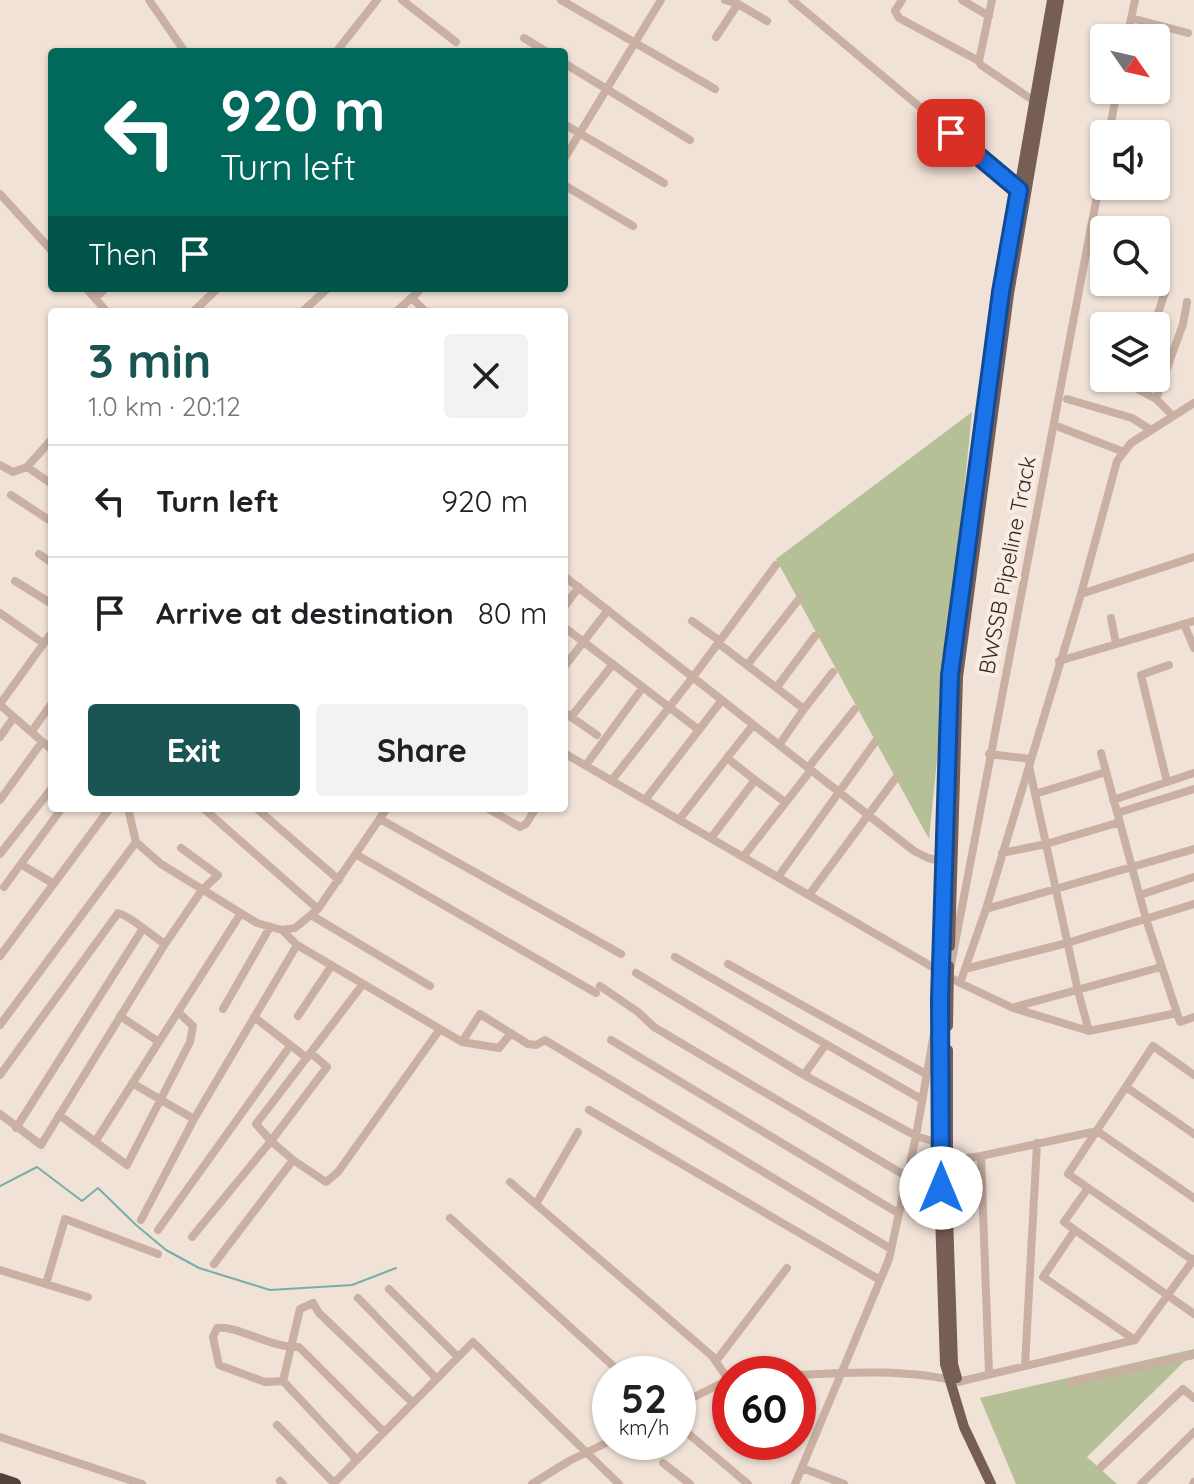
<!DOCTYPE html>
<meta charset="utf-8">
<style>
:root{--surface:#fff;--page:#f2f2f2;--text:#202124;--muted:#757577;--line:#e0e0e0;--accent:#1a5554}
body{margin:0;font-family:Quicksand,sans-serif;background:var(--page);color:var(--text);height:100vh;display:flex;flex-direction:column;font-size:30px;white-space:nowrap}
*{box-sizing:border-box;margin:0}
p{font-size:26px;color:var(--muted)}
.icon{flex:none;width:44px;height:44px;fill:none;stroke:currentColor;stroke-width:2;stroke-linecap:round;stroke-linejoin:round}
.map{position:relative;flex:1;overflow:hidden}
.sheet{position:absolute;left:48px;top:308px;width:520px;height:504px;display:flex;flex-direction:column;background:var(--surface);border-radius:8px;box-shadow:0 2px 6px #0004}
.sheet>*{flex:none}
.banner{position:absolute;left:48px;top:48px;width:520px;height:244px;border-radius:8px;box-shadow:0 2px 6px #0004;background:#00695c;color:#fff;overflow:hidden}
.needle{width:52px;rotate:124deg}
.buttons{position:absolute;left:1090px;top:24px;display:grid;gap:16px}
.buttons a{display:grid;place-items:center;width:80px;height:80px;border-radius:8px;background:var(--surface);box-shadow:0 2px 6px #0004;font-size:40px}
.speed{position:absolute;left:592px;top:1356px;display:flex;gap:16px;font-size:40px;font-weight:700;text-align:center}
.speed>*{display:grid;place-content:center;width:104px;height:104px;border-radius:50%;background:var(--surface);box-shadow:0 2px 6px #0004;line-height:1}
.speed small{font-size:20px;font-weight:400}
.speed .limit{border:12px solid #d22;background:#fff;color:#111}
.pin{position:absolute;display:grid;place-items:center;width:68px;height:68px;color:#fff;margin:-34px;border-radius:16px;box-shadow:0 4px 12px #0006}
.me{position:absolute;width:88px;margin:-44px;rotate:0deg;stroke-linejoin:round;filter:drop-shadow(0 0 6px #0008)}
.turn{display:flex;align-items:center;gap:28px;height:168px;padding:0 40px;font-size:36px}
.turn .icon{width:104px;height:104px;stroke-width:2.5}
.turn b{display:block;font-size:56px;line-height:68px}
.then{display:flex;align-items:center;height:76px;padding:0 40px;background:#0003;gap:16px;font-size:30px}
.round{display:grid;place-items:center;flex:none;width:84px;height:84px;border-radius:8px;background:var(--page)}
.overview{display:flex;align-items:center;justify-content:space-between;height:136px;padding:0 40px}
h1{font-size:48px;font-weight:800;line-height:60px;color:var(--accent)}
.button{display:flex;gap:16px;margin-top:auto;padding:16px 40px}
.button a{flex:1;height:92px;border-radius:8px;background:var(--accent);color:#fff;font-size:32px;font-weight:800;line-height:92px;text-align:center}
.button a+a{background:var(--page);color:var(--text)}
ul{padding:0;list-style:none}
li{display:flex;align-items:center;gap:24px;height:112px;padding:0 40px;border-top:2px solid var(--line)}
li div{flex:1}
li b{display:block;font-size:30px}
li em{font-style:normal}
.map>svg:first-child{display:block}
.green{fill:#b6c097}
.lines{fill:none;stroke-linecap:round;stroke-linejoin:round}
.stream{stroke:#75aeab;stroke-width:2}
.minor{stroke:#c9b0a3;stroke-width:8}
.major{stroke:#765d55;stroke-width:10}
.highway{stroke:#55413c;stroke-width:12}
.route-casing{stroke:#114b97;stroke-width:20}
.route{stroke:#1a73e8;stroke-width:14}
.labels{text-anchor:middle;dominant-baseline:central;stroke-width:8;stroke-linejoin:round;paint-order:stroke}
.street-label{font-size:22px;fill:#342825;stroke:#f9ede3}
</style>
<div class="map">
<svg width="1194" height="1484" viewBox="0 0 1194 1484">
<rect width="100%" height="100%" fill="#f1e2d7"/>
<path class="green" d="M972,412l-43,427 -153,-280z
M1194,1349v3l-107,105 30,27h-101l-36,-86z"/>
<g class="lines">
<path class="stream" d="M0,1186l37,-19 45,34 16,-13 38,37 30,25 33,18 71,22 82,-5 44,-17"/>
<path class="minor" d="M149,0l36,52
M402,0l54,42
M561,0l154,89
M725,0l13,4 29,17
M792,0l227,190
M902,0l-7,11 4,7 80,43
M962,0l27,16
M992,0l-13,61 2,4 53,36
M1131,18l57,15
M716,37l22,-33
M524,38l23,14
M1127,38l8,-38
M336,52l41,-52
M564,63l126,77
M564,124l100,59
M1109,134l8,-44
M564,159l97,-159
M564,185l69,41
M0,194l52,57
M86,288l21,24
M95,298l11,-10
M412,298l14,14
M193,312l25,-24
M302,312l26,-24
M396,312l26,-24
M1154,326l11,-34
M1137,378l-3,9 22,12 17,17
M1067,399l65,19 19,12
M1156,399l27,-75 4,-22
M1059,427l65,25
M0,465l13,7 14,-5 25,-28
M27,467l25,17
M11,495l41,27
M39,554l13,9
M564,576l350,275 14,7 17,4
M15,581l37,23
M1081,594l113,-37
M564,607l15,-20
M0,613l43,30
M1111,618l5,26
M692,621l28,20
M1184,624l10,24
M564,627l135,103
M718,643l86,66 -25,36
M1059,661l135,-40
M748,664l51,-65
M564,667l44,-57
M777,687l38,-51
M0,704l52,-72
M0,705l52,45
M804,709l29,-37
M564,712l33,23
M571,717l42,-53
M32,731l20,-28
M0,737l14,-20
M564,753l396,230 26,-74 95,-315 36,-133 14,-18 63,-40
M1101,753l45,166 31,94 3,9 14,-5
M989,754l41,5
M727,758l26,-33
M586,765l57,-78
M1029,766l49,225 11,40
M808,768l47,-59
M612,780l81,-103 83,-112
M755,780l30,22
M1167,782l-26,-107 28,-10
M1035,794l71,-22
M0,800l42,-58
M645,800l77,-100
M1113,800l81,-27
M128,808l8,34 25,22 96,59 25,7 13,-2 23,-19 69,-101
M203,808l115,101
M256,808l83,72
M487,808l33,19 6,-3 10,-16
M1117,813l77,-24
M380,819l241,135
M679,820l48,-62 28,22 -44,58
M1002,853l44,-9 74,-22
M0,854l52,-66
M357,855l239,138
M743,857l68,-87
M22,865l32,19
M778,877l97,-135
M4,887l58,-79
M809,895l86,-116
M1140,895l54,-18
M986,909l208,-60
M311,915l119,71
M282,930l15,15 165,97 37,6 12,-15
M0,956l110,-148
M675,957l246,142
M728,964l198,110
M965,969l102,-26 127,-39
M950,970l154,-811
M636,973l168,102 112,61 26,8
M960,983l53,25 76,23 88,-18
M600,986l38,26 16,15 252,149
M1015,1007l146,-40
M223,1009l47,-82
M120,1016l39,26
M298,1016l34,-51
M254,1017l53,41
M0,1025l136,-183
M611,1040l287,173
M462,1042l18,-28 48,30 8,1 9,-5 346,209
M311,1053l16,14 -56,74 22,19 33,22 12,-10 102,-143
M0,1075l118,-162c14,4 33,22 47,31
M804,1075l22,-31
M1194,1075l-41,-29 -85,128 126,87
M132,1083l62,36
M1126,1087l68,47
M589,1110l291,170
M0,1114l41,31 124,-201 37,-54 16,-15 -37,-27
M59,1115l68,50 63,-123 3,-16 -15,-14
M16,1128l126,-198
M95,1142l146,-229
M981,1156l8,217
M946,1161l35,-5 116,-25 97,67
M510,1182l202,174 16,23
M1088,1188l-24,34 11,8 -32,47 92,63
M536,1204l42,-72
M450,1218l172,156
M141,1220l53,-101 103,-174
M158,1230l132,-184
M1075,1230l119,84
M192,1237l79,-96 -15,-17 107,-140
M214,1264l79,-104
M0,1270l88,27
M46,1284l19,-65 93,35
M389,1289l69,68
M358,1298l79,81
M716,1361l71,-93
M1025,1365l12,-222
M798,1375c47,-3 115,-6 160,7l177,-42 59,-81
M283,1381l17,-72 13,-6 6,10 94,90
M1071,1382l123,-27
M678,1405l52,-26
M277,1425l57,58
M678,1425l70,59
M0,1437l142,47
M357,1460l-74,-79 -18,1 -46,-17 -6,-28 4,-9c20,-3 53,20 82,19l85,85
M663,1463l27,21
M1101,1467l82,-78 11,9
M802,1468l42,16
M280,1481l3,3
M333,1484l140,-142 146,142
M532,1484l37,-23 41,-20
M795,1484l94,-225 27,-123 21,-120
M1141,1484l53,-52
M1193,1484l1,-2"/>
<path class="major" d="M950,946l8,-269 51,-383 50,-294
M948,1026l1,-60
M948,1050v166l5,148 4,14
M991,1484l-27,-57 -19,-63 -5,-149v-216l10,-324 51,-383 51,-292"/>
<path class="highway" d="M0,1479l15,5"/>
</g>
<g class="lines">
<defs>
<path id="route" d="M941,1188l-1,-189 10,-324 51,-383 18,-102 -68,-57"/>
</defs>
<use href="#route" class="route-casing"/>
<use href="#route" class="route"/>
</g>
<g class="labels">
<g class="street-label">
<text transform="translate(1007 565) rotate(-79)">BWSSB Pipeline Track</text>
</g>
</g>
</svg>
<div class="buttons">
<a><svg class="needle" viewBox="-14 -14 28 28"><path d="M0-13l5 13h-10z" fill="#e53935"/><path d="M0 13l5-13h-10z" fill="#757577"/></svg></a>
<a><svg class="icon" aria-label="sound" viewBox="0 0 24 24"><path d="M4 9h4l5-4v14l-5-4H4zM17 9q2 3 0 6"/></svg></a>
<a><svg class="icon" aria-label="search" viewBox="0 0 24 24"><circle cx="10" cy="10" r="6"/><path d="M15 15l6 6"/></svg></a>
<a><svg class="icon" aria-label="layers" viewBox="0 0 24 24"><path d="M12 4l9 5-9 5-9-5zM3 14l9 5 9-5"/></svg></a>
</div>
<div class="speed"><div>52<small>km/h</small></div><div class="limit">60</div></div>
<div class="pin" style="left:951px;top:133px;background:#d93025"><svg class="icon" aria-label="arrive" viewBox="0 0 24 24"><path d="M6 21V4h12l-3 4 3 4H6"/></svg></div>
<svg class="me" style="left:941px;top:1188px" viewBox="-20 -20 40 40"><circle r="19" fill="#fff"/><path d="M0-13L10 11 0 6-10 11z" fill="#1a73e8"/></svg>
<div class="banner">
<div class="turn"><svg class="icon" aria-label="left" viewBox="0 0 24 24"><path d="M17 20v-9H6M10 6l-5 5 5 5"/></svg><div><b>920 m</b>Turn left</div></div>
<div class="then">Then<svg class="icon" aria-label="arrive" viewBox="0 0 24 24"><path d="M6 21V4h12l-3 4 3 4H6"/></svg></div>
</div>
<section class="sheet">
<div class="overview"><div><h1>3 min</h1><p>1.0 km · 20:12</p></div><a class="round"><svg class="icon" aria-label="close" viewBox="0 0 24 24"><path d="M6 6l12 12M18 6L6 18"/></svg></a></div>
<ul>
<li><svg class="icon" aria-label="left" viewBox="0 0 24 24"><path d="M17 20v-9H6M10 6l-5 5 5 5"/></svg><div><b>Turn left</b></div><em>920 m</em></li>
<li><svg class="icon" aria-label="arrive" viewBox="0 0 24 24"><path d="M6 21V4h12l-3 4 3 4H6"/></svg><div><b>Arrive at destination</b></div><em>80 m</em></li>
</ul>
<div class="button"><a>Exit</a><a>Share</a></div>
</section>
</div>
